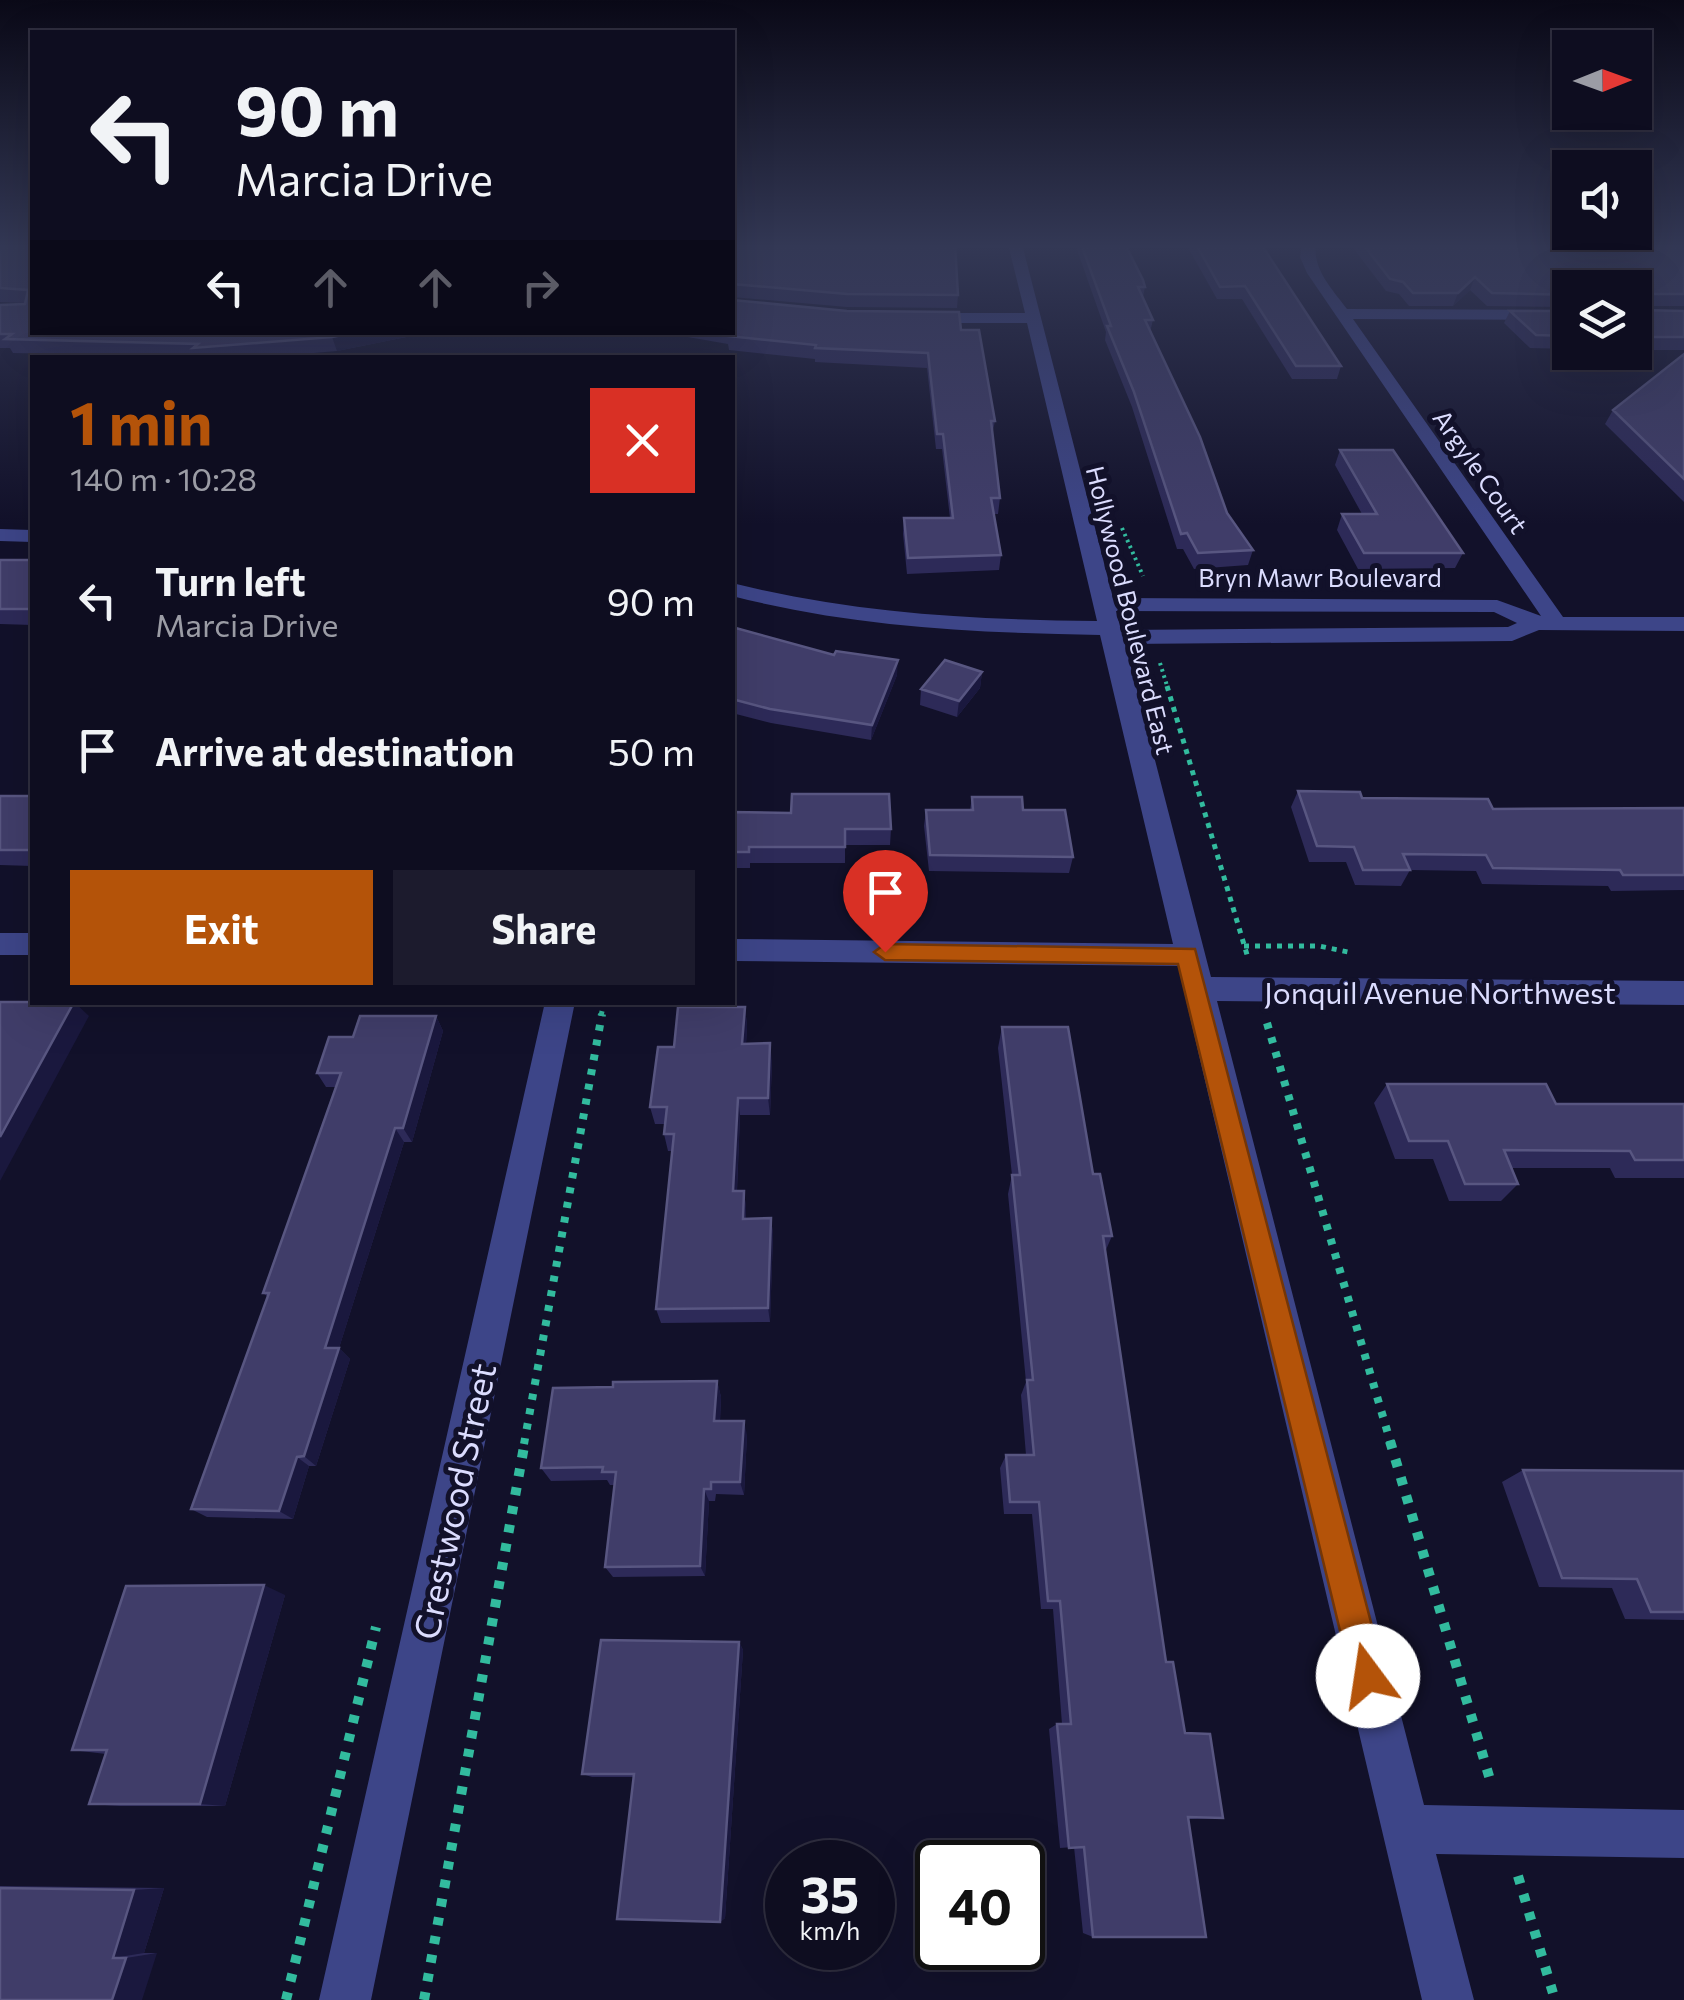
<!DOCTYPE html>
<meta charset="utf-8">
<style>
:root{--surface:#0e0d20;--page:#1c1b2d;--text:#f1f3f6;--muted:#9b9ca5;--line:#2e2d3e;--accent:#b45309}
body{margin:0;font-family:Commissioner,sans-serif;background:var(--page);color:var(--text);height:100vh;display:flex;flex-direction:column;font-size:38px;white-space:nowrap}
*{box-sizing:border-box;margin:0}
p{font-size:32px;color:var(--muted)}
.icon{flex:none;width:55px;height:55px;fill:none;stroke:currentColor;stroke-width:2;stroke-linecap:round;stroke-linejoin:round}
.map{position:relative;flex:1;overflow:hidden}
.details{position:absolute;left:30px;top:355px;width:705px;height:650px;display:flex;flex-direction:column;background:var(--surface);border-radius:0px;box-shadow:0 10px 40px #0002,0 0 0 2px var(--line)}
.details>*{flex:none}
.banner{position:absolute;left:30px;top:30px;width:705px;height:305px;border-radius:0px;box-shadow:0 10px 40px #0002,0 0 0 2px var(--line);background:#0e0d20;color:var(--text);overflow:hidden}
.needle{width:65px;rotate:89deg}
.fabs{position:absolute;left:1552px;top:30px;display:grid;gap:20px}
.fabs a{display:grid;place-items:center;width:100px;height:100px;border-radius:0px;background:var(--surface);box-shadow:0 10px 40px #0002,0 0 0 2px var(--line);font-size:50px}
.speed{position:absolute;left:765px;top:1840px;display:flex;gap:20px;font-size:50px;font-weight:700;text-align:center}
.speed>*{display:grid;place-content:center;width:130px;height:130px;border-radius:50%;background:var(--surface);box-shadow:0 10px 40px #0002,0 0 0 2px var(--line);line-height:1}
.speed small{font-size:25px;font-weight:400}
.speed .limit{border:5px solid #111;border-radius:15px;background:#fff;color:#111}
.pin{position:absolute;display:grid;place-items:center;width:85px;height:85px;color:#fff;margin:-102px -42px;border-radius:50% 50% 50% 0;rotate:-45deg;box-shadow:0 0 10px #0007}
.pin .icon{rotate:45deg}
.me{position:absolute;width:110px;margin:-55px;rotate:346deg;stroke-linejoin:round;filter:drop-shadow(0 0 8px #0008)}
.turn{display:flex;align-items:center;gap:35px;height:210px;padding:0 40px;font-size:45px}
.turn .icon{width:130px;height:130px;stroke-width:2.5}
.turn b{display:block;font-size:70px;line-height:85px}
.lanes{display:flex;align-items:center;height:95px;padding:0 40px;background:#0003;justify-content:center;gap:50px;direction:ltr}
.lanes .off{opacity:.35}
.round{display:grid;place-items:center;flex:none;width:105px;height:105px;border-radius:0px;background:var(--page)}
.head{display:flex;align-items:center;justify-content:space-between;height:170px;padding:0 40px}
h1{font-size:60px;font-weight:700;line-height:75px;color:var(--accent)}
.action{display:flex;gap:20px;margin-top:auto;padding:20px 40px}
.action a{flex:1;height:115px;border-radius:0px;background:var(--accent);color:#fff;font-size:40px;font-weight:700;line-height:115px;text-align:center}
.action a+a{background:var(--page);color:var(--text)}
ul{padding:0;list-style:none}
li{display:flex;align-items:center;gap:30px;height:150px;padding:0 40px}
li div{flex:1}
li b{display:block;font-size:38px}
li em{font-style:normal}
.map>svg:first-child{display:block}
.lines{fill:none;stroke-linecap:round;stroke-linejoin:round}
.path-far3{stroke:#32bb9e;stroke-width:4;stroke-dasharray:2.5 4;stroke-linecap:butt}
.path-far2{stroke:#32bb9e;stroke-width:5;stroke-dasharray:5 6;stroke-linecap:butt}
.path-far1{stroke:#32bb9e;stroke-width:8;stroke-dasharray:6 9;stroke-linecap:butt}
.path{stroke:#32bb9e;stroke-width:10;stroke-dasharray:8 11;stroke-linecap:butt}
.minor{fill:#3d4588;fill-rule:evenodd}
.wall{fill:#2d2a58}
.shaded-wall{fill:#1a183e}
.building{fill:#403d69;stroke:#585681;stroke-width:2.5}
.route{fill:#b45309;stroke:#753606;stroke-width:2.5}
.labels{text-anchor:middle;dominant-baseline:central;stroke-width:10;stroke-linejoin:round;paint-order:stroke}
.far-street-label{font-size:25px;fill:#dbdcfe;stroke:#12112a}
.street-label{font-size:30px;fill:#dbdcfe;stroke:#12112a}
.near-street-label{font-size:35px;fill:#dbdcfe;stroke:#12112a}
</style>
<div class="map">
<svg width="1684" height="2000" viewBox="0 0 1684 2000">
<rect width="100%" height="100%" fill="#12112a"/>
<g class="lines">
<path class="path-far3" d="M1122,528l21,48
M1160,663l8,26"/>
<path class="path-far2" d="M1167,686l81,272
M1244,946h75l29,6
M601,1016l3,-14"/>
<path class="path-far1" d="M1267,1023l124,421
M524,1444l78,-430"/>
<path class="path" d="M1390,1441l101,342
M1518,1876l37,124
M286,2000l90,-373
M424,2000l101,-559"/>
<path class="minor" d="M1008,244h14l91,354 384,2 44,16 -234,-343 -7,-16 2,-13h14c-4,25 17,46 31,65l223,1v10l-217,-1 210,298h121v14l-145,-1 -27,11 -387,3 86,333 473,4v24l-467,-4 207,804 260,5v48l-248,-4 38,146h-52l-244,-1034 -446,-5v-22l441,5 -73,-309c-125,-2 -246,-8 -368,-39v-13c121,30 241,37 365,38l-70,-298h-107l-8,-5 8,-5h105zM1116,611l378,1 23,11 -9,4 -387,3z
M0,529l32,1v12l-32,-1z
M0,933h32v22h-32z
M545,1002h30l-204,998h-52z"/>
</g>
<path class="wall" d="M0,244h32v88h399l-94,19 -84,7 -240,-5 -3,-5h-10v-43l25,-1v-1l-25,-1z
M732,244l226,51 -1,13 -110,-1 -115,-10z
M1075,244h50l20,43 -2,10 10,23 -3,12 77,181 26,37 -5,15 -54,4 -11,-20h-6l-45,-142 -27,-67 1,-8z
M1186,244h75l80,122 -4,13h-45l-50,-80h-25z
M1350,244h334v62h-45v4l45,1v39h-49v-62h-65v19l-83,-1 -17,-16 -17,16h-44l-10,-12 -13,-3z
M1510,311h60v38l-40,-1 -26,-25z
M961,330l34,91 -3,14 8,63 -2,16h-5l8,41 -2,15 -92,4 -4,-40 1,-16h46l-8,-69h-6l-9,-81 -112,-6v-3l-86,-9 -1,-6 -69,-12z
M1684,354v148l-79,-78 8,-14z
M1340,450l123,103 -8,15 -97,1 -21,-39 5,-16h20l-27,-49z
M0,560h32v65l-32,-1z
M732,627l165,48 -26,65 -100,-17 -39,-10z
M982,672l-2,16 -23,29 -37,-12 1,-16z
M1298,791l195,18 191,-1v82l-73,1 -3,-5 -126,-2 -6,-13 -66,-1 -9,16 -46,-1 -9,-23h-37l-18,-55z
M0,796h32v70l-32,-1z
M972,797l51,13 50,47 -4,16 -140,-2 -5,-45 2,-16h44z
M732,812l159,17 -1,16h-45v18h-95v5h-18z
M745,1007l2,19 -1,18 26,17 -2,54h-30l-3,76h7l2,17v11l25,-1 2,16 -3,88 -109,1 -5,-14 16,-158h-4l-4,-17 1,-10h-10l-5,-17 24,-60z
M436,1016l7,15 -31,111h-8l-65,206 11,11 -34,107h-7l-16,53 -86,-2 -16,-8 77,-212 -5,-4 73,-206h-10l-9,-14 36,-36z
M1002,1027l91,147 19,62 -7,16 61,410 19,71 38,85 -34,1 -96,118 -10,-4 -9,-86 -14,1 -11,-119 8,-5h5l-9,-115h-12l-9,-95h-28l-4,-46 6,-13h20l-5,-60 5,-13 -18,-188 4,-19 -14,-127z
M1387,1084l169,20h128v74h-69l-5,-10h-98l6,16 -17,17h-52l-16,-42h-38l-21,-56z
M717,1381l4,16 -1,24 27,14 -3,60 -28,-1 -1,7h-6l-4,75 -92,1 -8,-10 10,-82h-5l-3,-5 -56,1 -10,-13 72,-81z
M1523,1470l161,1v149l-59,-1 -13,-31 -73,-1 -37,-105z
M285,1595l-60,211h-105l-31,-2 17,-50 -34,-4z
M739,1642l4,8 -18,268 -5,4 -86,-145h-42l-10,-3z
M0,1886l164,2 -20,65h13l-157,47z"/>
<path class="shaded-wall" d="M1475,277l-5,13 -17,16 5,-13z
M357,332h74l-94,19 -5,-14z
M898,660l-1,15 -26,65 1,-15z
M982,672l-2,16 -23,29 2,-16z
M74,1002l15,14 -89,165v-44z
M745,1007l2,19 -2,36 -3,-18z
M436,1016l7,15 -31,111 -9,-14z
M770,1043l2,18 -2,54 -2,-17z
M738,1098l2,17 -4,93 -3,-17z
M395,1128l9,14 -65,206 11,11 -34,107 -12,-10 21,-108z
M744,1191l2,17 -1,26 -2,-15z
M771,1218l2,16 -3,88 -2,-14z
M717,1381l4,16 -2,38 -5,-14z
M744,1421l3,14 -3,60 -4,-13z
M297,1457l12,9 -16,53 -14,-8z
M704,1489l5,12 -4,75 -5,-10z
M264,1585l21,10 -60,211 -25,-2z
M739,1642l4,8 -18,268 -5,4z
M164,1888l-20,65 -31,5 21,-68z
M157,1953l-15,47h-30l14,-42z"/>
<path class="building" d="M0,244h32v88h325l-25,5 -139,11 5,-4 -193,-5 7,-5h-12v-29l25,-1 3,-14 -28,-2z
M732,244h223l3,51 -111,-1 -115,-10z
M1081,244h44l18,36 2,7h-7l15,33h-8l55,117 27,76 26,37 -55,3 -11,-20 -6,1 -47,-142 -27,-66h4z
M1196,244h65l80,122h-45l-51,-80 -25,1z
M1363,244h321v50h-43l-3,3 1,13 45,1v26h-49v-49h-65v7l-78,-2 -17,-16 -17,16h-45l-10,-11 -13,-3z
M732,300l115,11 112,1 2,18h18l16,91h-4l9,77h-9l10,57 -93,3 -4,-40h49l-10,-84h-6l-9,-81 -113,-5 1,-3 -88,-9 2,-4h2z
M1510,311h60v25l-34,-1z
M1684,354v125l-71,-69z
M1340,450h53l70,103h-99l-22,-39h35z
M0,560h32v49h-32z
M732,627l102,28 2,-4 62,9 -26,65 -102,-16 -38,-10z
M945,660l37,12 -23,29 -38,-12z
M1298,791l62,1 2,6 126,1 5,10 191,-1v67h-61l-3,-5 -127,-2 -7,-13 -83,-1 7,16h-47l-9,-23 -37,-1z
M792,794h97l2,35h-46v18h-96v5h-17v-40l59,1z
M0,796h32v54h-32z
M972,797h50l1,13h42l8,47 -143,-2 -4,-45h47z
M0,1002h74l-74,135z
M678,1007h67l-3,37 28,-1 -2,55h-30l-5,93h11l-1,28 28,-1 -3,90 -112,1 18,-175h-10l3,-27h-17l8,-60h16z
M360,1016h76l-33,112h-8l-70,220h14l-35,108 -7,1 -18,54 -88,-2 78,-216h-6l78,-220h-24l12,-36h24z
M1002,1027h66l25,147h7l12,62h-9l63,426h7l12,71 25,1 13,84 -35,-1 18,120h-113l-9,-90 -15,1 -12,-124h14l-11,-123h-12l-9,-99h-29l-4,-47h28l-7,-75h6l-21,-205h8z
M1387,1084h159l10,20h128v56h-49l-5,-9 -126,-1 14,34h-53l-17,-43h-39z
M717,1381l-3,40h30l-4,61h-29v7h-7l-4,77 -95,1 11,-95h-14l1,-5 -62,1 12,-80 60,-1v-5z
M1523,1470l161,1v141h-33l-14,-33 -75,-1z
M264,1585l-64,219h-111l18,-54h-35l54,-164z
M601,1640l138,2 -19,280 -103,-3 17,-145h-52z
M0,1888l134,2 -21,68h13l-14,42h-112z"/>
<linearGradient id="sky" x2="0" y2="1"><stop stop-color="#0a0917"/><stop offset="0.47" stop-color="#333855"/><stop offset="1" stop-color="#333855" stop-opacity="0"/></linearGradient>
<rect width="1684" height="524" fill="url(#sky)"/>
<path class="route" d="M885,944l310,5 190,727 -5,12 -12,5 -12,-5 -5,-12 -173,-712 -293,-4 -11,-8z"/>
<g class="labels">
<g class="far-street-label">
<text transform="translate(1481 471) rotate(55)">Argyle Court</text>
<text x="1320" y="577">Bryn Mawr Boulevard</text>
<text transform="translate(1131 610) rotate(76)">Hollywood Boulevard East</text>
</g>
<g class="street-label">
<text x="1440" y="991">Jonquil Avenue Northwest</text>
</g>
<g class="near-street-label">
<text transform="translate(453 1501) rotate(-78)">Crestwood Street</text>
</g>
</g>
</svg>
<div class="fabs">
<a><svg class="needle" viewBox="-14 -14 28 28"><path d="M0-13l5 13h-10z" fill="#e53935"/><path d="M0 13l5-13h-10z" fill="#9b9ca5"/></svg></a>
<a><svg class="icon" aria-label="sound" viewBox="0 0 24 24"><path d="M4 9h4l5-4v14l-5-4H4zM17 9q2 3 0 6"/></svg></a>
<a><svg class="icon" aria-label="layers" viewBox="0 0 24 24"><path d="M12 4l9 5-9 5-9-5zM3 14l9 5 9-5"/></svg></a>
</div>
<div class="speed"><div>35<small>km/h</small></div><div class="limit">40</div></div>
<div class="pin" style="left:885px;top:952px;background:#d93025"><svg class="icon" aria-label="arrive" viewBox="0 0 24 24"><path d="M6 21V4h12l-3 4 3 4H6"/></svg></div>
<svg class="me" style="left:1368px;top:1676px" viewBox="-20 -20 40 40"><circle r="19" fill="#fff"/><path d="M0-13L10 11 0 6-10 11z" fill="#b45309"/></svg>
<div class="banner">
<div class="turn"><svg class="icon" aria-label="left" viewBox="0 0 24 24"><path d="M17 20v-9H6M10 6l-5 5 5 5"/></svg><div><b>90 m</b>Marcia Drive</div></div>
<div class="lanes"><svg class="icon" aria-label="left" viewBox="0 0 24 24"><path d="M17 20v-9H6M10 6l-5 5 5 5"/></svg><svg class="icon off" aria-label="ahead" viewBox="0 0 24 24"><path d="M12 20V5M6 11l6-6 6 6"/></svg><svg class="icon off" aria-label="ahead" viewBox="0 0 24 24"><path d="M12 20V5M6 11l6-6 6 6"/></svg><svg class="icon off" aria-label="right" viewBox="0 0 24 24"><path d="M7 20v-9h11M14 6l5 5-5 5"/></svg></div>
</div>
<section class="details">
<div class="head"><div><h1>1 min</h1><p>140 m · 10:28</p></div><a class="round" style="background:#d93025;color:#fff"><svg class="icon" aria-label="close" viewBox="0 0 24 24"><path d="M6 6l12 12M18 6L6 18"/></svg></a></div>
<ul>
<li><svg class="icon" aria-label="left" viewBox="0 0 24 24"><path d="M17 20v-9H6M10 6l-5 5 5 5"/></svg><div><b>Turn left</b><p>Marcia Drive</p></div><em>90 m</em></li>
<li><svg class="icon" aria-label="arrive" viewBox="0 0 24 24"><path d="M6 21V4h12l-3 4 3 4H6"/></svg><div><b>Arrive at destination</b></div><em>50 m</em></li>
</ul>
<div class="action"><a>Exit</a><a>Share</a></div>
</section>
</div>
